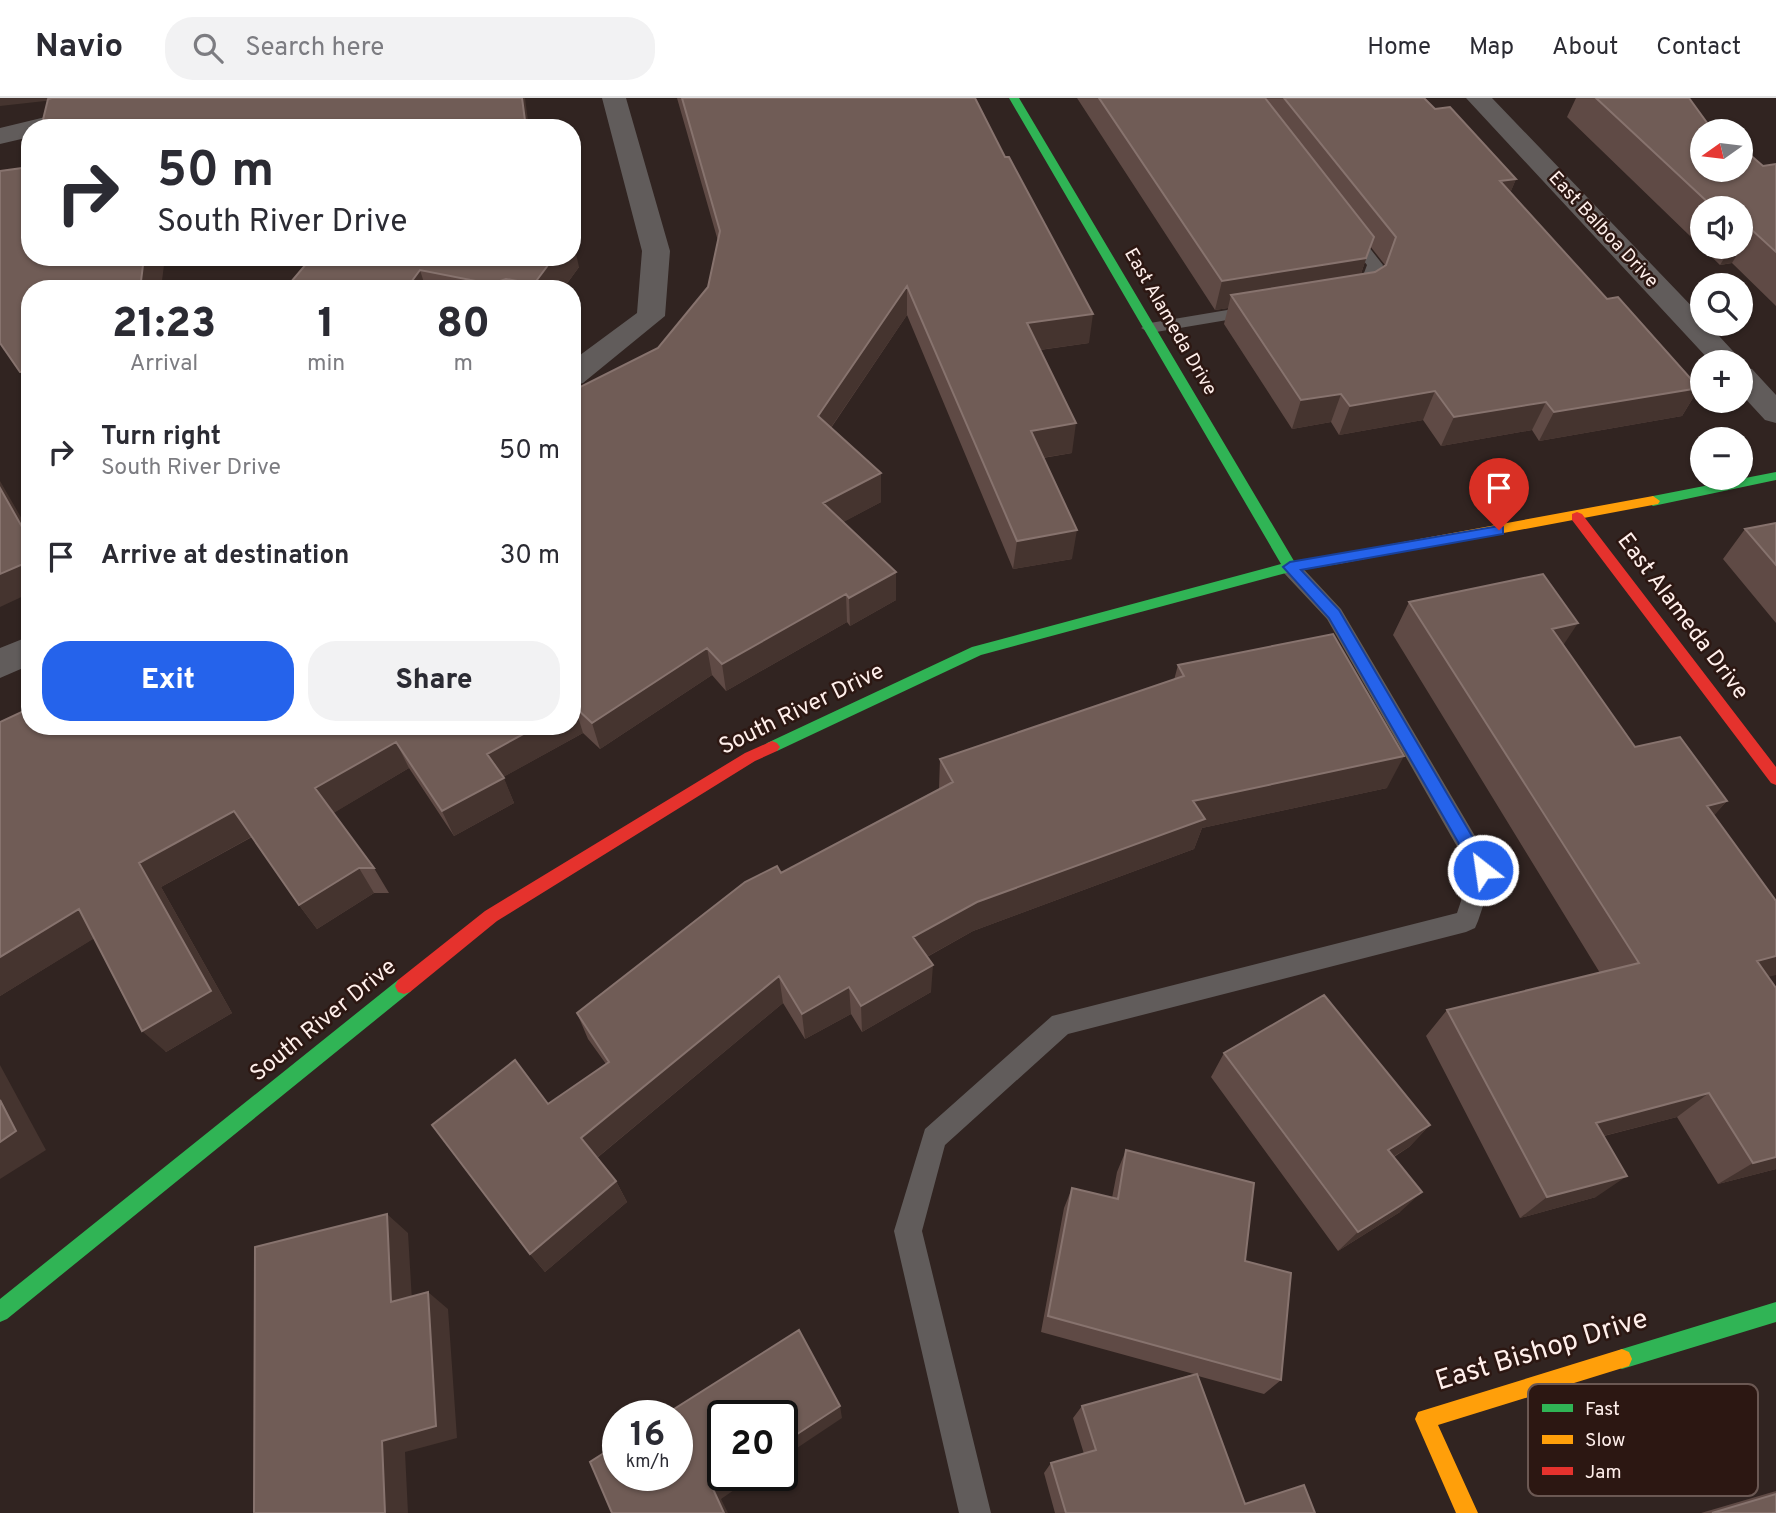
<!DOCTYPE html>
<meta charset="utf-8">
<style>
:root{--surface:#fff;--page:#f2f2f3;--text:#2b2b33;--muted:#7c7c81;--line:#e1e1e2;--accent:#2563eb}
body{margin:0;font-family:Overpass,sans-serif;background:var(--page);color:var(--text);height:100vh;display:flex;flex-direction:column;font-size:26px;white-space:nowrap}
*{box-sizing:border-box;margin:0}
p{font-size:23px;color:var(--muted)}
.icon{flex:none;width:38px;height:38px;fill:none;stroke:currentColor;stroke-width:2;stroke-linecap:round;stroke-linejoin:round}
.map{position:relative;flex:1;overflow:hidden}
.drawer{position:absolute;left:21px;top:182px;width:560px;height:455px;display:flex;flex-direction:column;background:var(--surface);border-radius:28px;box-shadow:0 2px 5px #0004}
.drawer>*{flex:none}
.guide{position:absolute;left:21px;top:21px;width:560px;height:147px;border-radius:28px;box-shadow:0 2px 5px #0004;background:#fff;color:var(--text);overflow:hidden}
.needle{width:46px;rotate:256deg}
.buttons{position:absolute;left:1690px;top:21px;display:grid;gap:14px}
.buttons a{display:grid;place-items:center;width:63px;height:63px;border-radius:50%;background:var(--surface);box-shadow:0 2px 5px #0004;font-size:35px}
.speed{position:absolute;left:602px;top:1302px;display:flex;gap:14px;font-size:35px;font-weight:700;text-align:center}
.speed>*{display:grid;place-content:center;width:91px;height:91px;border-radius:50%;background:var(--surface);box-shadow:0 2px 5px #0004;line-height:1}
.speed small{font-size:18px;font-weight:400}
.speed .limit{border:4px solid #111;border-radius:10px;background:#fff;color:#111}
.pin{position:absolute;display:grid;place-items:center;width:60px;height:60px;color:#fff;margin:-72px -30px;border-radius:50% 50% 50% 0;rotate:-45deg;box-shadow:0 0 7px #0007}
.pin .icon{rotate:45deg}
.me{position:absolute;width:77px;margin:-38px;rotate:330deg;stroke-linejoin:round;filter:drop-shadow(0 0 5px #0008)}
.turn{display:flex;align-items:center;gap:24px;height:147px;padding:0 21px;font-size:32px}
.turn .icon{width:91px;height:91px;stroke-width:2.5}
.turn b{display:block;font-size:49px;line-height:60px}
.eta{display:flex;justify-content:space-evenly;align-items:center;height:119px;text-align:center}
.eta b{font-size:42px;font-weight:800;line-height:49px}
.action{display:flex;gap:14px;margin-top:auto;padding:14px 21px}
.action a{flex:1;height:80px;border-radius:28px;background:var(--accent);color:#fff;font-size:28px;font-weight:800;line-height:80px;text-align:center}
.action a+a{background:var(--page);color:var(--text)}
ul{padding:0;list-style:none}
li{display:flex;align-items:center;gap:21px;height:105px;padding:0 21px}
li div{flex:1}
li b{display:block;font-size:26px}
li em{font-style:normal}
header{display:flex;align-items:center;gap:42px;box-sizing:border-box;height:98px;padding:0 35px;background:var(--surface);border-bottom:2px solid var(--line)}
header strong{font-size:33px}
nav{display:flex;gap:38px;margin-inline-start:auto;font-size:24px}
.search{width:490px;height:63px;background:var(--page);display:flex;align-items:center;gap:18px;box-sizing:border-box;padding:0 24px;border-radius:28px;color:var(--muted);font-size:26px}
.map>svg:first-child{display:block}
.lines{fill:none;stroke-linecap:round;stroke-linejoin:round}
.lane{fill:#615c5b;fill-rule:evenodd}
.street{fill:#615c5b;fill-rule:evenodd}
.fast{fill:#30b455;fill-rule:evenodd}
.slow{fill:#ff9f0a;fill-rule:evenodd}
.jam{fill:#e5322d;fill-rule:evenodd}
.wall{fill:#5f4a45;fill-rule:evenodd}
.shaded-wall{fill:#45342f}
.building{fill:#705c56;stroke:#87736e;stroke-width:2}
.route{fill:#2563eb;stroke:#184099;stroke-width:2}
.labels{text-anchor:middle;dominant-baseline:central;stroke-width:5;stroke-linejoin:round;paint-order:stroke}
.far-street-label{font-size:19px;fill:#ffefeb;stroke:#2c1712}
.street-label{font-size:23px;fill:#ffefeb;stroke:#2c1712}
.near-street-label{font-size:28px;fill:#ffefeb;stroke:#2c1712}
.key{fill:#2c1712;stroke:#6b5853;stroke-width:2}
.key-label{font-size:19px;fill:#ffefeb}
</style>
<header>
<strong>Navio</strong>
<div class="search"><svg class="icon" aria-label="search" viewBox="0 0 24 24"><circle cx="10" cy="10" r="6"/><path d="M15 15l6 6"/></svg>Search here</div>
<nav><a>Home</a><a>Map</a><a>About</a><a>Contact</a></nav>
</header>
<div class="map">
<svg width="1776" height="1415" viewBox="0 0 1776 1415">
<rect width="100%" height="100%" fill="#312421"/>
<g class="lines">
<path class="lane" d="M1348,128l6,2 29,37 -12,32 -15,2 -8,-5 10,-5 9,-24 -27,-34z
M1257,207l6,1 2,4 -2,4 -113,19 -9,-5 9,-5z
M1290,462l7,2 44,47 150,254 4,7 -17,51 -3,7 -9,4 -398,102 -123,111 -23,86 69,282h-32l-65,-282 31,-102 127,-113 405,-103 14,-42 -144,-252 -44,-47 -3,-5z"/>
<path class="street" d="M124,0h41l-3,5 -96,25h-36v9l-30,7v-16z
M602,0h24l44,153 -5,65 -82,67 -11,3v-25l65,-48 5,-62z
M1466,0h26l211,220v6h5l35,38 -2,2 -30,-2z
M1741,268l11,3 24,26v28l-11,-3 -24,-26z
M30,538v29l-30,13v-30z"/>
<path class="fast" d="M1009,0h10l275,463 44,-7 7,5 -7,5 -48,8 -309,83 -204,96h-10l-3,-4 3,-4 205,-96 309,-83z
M1776,374v8l-123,26 -7,-5 7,-5z
M404,880l6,2 3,6 -3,6 -403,327 -7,3v-23l398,-319z
M1776,1204v20l-154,47 -7,-3 -3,-7 3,-7 7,-3z"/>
<path class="slow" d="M1653,398l7,5 -2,3 -320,60 -7,-5 7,-5z
M1622,1251l7,3 3,7 -3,7 -191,59 40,88h-22l-41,-94 3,-7z"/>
<path class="jam" d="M1577,414l5,2 194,253v18l-5,-2 -199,-263v-6z
M772,643l5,2 3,4 -3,4 -22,10 -258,160 -87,71 -6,2 -6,-2 -3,-6 3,-6 87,-69 260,-158z"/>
</g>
<path class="wall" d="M677,0h298l114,245 -49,7 32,103 -29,5 29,101 -59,10 -106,-254 -76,113 50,45v29l-38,20 53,78 -46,26 -3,-4 -121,69 -14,-16 -112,74 -17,-16 -80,44 11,26 -60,33 -45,-68 -76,45 41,55 15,25h-15l-57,36 -18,-24 -47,-68 -91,50 71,126 -66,39 -72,-114 -94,58v-274l572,4v-335l86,-43 50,-61 10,-46z
M1077,0h347l11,11 81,70 -6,14 97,106 92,89 -17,28 -143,25 -7,-11 -91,16 -18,-26 -84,15 -8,-13 -39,7 -68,-105 4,-16 -13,2zM1370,148l15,19 -10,7 -14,2z
M1576,0h113l14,33 60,35 13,-2v142l-44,-43 -12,2 -153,-148zM1703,110h38v39h-38z
M312,159l267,10 -16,22h-278z
M1776,425v100l-53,-64 22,-30z
M1409,504l154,43 72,102 92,54 -13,14 54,162 8,11v181l-58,15 -41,-67 -73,19 -8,61 -76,21 -94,-182 21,-26 153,-37 -207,-338z
M1178,567l209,123 -185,40 -8,21 -221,82 -46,26 4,35 -69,40 -11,-18 -46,25 -22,-36 -186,155 19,23 11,21 -82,70 -15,-18 18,-150 58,-40 -18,-25 -11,-26 204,-140 158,-84 1,-30 234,-79z
M1224,955l206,72 -21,22 -15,10 6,55 -62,39 -127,-174z
M1126,1052l119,111 36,119 -17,14 -66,-18 47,128 70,9h-260l-11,-40 7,-10 33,-9 -11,-36 9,-12 112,-32 -153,-42 23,-124 8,-20 40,10 5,-26z
M1776,1393v22h-75z"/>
<path class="shaded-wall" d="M0,0h113l-50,1 -63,7z
M522,0h3l4,30h-3z
M1516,81l-12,29 -4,-27z
M1752,132l-20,33 -12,2 11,-18h10v-16z
M572,138l7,31 -16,22h-28l-1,-5 20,-27h18z
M1374,139l-18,50 -125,8 -3,13 -13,2 7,-29z
M144,159h21l-4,32h-21z
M420,172l6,19h-20z
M506,181l3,10h-17l-1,-5z
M907,188v29l-88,130 -1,-29z
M1093,216l-4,29 -65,9 3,-29z
M30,273v16l-10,-15z
M1699,290l-17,28 -143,25 15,-29z
M1435,293l-12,29 -84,15 11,-29z
M1341,296l-10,28 -39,7 9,-29z
M1546,304l-14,28 -91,16 13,-29z
M1076,325l-4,30 -44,7 3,-29z
M881,375v29l-56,30 -2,-29z
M0,383l30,52v8l-30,-53z
M1077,432l-5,29 -59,10 4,-28z
M30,463v32l-30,14v-33z
M896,474v28l-46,26 -1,-28z
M846,496l1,28 -121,69 -4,-27z
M1578,525l-22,33 -4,-27z
M707,550l5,27 -112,74 -8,-26z
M575,609l8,26 -85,47 -11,-26 51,-28h34v-18z
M396,644l13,26 -77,46 -17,-26z
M1404,658l-17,32 -185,40 -8,21 -221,82 -61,34 1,-28 64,-35 216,-101z
M504,680l10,25 -60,33 -12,-25z
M1727,703l-29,31 9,-26z
M234,713l19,25 -92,51 71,126 -66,39 -24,-21 -3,-168z
M359,770l15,25 -57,36 -18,-24z
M79,811l24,24 -103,63v-39z
M1776,858v19l-51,13 32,-27z
M933,867l-2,27 -69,40 -1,-26z
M779,878l4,27 -190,158 -12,-23z
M849,889l2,27 -46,25 -3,-25z
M0,967l46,85 -46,29z
M1709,995l-32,24 -109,28 28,-22z
M1430,1027l-21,22 -41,25 20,-22z
M1776,1059v12l-58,15 35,-21z
M1627,1078l-31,21 -76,21 27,-21z
M616,1083l11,21 -82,70 -15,-18z
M1422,1094l-22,20 -62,39 20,-19z
M387,1116l21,19 5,85 -22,-16z
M428,1194l20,17 9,129 -52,14 3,61h-23l-3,-72z
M840,1308l2,12 -60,40v-14z
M734,1377h22l-35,24 7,14h-4l-11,-24z"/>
<path class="building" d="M52,0h470l4,30h-485l7,-29z
M682,0h293l30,59h4l84,157 -66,9 49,100 -45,8 46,99 -60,11 -110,-255 -89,130 63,57 -58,30 73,69 -47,26 -3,-4 -124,70 -15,-16 -115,75 -17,-16 -3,1v-317l86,-43 50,-61 12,-56z
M1099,0h166l109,139 -8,21 -144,23z
M1284,0h140l11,11 15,-2 66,72 -16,2 107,118 11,-2 81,91 -145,24 -8,-10 -92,15 -19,-26 -85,15 -9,-12 -40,6 -70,-105 144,-23 11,-7 10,-28z
M1596,0h93l24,33h-10v39h38v-23l22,19 13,-2v88l-24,-22 -11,1v-23h-27z
M30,69v90h114l-4,32h-110v82l-10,1 -20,-29v-172z
M312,159h242l-20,27 -28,-5 -15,5 -71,-14 -14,19h-121z
M0,390l30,53v20l-30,13z
M1776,425v42l-31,-36z
M1543,476l35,49 -26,6 83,118 45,-10 47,64 -20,5 69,95v55l-19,5 19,27v169l-23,6 -44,-70 -113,30 31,53 -80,21 -100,-187 192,-47 -230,-361z
M1333,536l71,122 -211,45 12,18 -228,83 -64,35 20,28 -72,41 -12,-19 -47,27 -23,-38 -198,162 35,43 -86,73 -98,-129 83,-65 33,44 61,-42 -32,-49 168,-131 32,-16 4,7 172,-91 -13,-23 244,-83 -6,-11z
M30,610v18h508l-51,28 17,24 -62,33 -46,-69 -81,46 59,80h-15l-60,37 -65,-94 -95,52 72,128 -69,40 -63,-122 -79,48v-235z
M1324,897l106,130 -42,25 34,42 -64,40 -134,-179z
M0,1002l16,31 -16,11z
M1126,1052l128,33 -9,78 46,12 -10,107 -233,-64 24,-128 46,11z
M387,1116l4,88 37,-10 8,134 -54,15 3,72h-131l1,-266z
M799,1232l41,76 -58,38v-28h-59v59h11l-21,14 11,24h-112l-22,-51 28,-18v31h59v-59h-14z
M1197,1276l48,130 59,-19 11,28h-249l-15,-50 45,-13 -14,-44z
M1776,1396v19h-64z"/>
<path class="route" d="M1499,428l4,1v7l-202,36 38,40 150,255v10h-12l-148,-257 -46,-51 7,-5z"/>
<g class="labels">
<g class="far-street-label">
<text transform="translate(1603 132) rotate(47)">East Balboa Drive</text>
<text transform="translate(1170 224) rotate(60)">East Alameda Drive</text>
</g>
<g class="street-label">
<text transform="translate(1682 519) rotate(53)">East Alameda Drive</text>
<text transform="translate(802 612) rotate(-26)">South River Drive</text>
<text transform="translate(324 923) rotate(-39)">South River Drive</text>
</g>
<g class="near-street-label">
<text transform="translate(1542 1253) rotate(-17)">East Bishop Drive</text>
</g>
</g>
<rect x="1528" y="1286" width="230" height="112" rx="10" class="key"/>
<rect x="1542" y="1306" width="31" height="8" fill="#30b455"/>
<rect x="1542" y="1337" width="31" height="9" fill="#ff9f0a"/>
<rect x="1542" y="1369" width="31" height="8" fill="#e5322d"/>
<g class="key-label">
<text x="1585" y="1317">Fast</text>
<text x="1585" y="1348">Slow</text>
<text x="1585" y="1380">Jam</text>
</g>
</svg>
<div class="buttons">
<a><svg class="needle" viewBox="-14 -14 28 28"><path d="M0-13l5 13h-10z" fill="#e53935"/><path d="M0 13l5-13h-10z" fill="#7c7c81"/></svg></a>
<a><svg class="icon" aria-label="sound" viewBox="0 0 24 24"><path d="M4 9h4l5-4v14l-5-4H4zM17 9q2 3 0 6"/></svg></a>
<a><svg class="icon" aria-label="search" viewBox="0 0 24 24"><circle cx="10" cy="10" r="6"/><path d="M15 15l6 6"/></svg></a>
<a>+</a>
<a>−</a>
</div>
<div class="speed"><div>16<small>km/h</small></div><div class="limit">20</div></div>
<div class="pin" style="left:1499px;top:432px;background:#d93025"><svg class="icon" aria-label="arrive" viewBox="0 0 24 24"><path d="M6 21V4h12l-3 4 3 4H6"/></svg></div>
<svg class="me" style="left:1483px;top:772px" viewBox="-20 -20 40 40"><circle r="17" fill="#2563eb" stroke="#fff" stroke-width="3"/><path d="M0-11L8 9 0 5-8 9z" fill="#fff"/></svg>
<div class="guide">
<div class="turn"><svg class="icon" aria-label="right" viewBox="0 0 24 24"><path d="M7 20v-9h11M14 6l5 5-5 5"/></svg><div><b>50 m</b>South River Drive</div></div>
</div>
<section class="drawer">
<div class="eta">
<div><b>21:23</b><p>Arrival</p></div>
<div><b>1</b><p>min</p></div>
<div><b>80</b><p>m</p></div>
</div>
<ul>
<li><svg class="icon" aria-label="right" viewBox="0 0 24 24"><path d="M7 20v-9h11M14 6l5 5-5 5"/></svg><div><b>Turn right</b><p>South River Drive</p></div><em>50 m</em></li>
<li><svg class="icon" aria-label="arrive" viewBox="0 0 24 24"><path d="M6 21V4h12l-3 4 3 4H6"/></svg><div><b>Arrive at destination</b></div><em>30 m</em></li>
</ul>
<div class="action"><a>Exit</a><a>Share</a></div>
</section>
</div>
